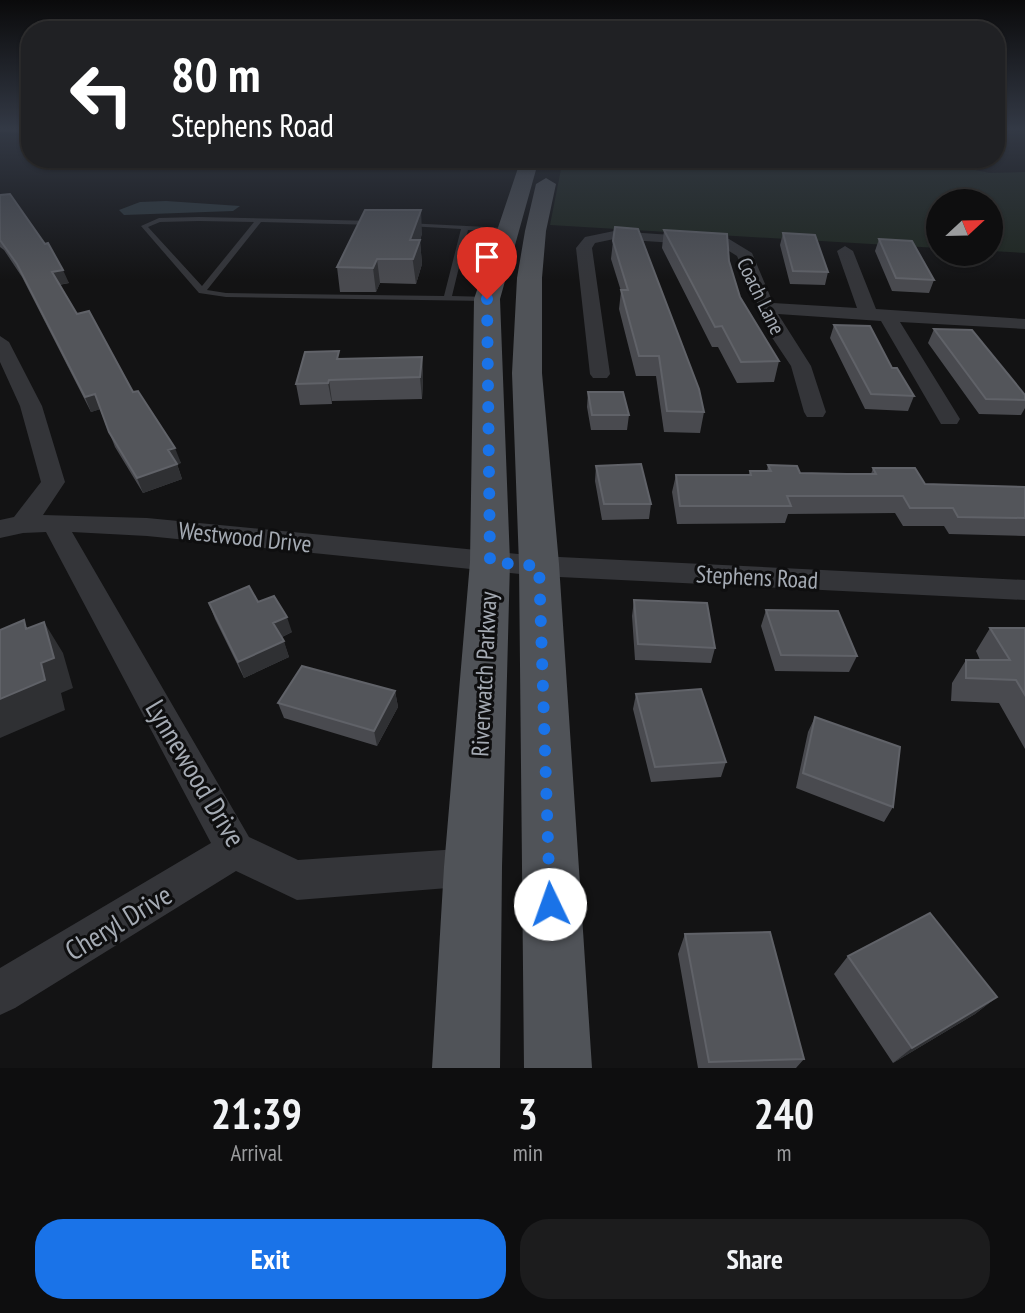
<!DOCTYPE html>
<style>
:root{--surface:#0e0e0f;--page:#1c1c1d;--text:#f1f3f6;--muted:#9b9c9e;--line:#2e2e2f;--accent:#1a73e8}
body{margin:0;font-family:"PT Sans Narrow",sans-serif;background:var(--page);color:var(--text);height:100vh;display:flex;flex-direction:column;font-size:26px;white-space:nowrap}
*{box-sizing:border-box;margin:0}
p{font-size:23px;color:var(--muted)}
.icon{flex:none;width:38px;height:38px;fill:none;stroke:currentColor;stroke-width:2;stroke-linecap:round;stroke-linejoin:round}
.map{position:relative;height:1068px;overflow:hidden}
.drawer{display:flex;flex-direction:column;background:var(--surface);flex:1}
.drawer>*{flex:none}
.hud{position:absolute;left:21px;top:21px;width:984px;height:147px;border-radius:28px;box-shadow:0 2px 5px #0004,0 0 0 2px var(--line);background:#202124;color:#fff;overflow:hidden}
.needle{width:46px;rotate:68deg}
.controls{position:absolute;left:926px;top:189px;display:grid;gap:14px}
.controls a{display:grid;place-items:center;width:77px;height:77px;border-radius:50%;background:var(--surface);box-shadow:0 2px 5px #0004,0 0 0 2px var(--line);font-size:35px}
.pin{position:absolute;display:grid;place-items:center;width:60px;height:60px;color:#fff;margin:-72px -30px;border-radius:50% 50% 50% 0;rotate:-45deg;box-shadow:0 0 7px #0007}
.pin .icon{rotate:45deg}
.me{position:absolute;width:77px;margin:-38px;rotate:357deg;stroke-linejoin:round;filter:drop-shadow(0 0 5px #0008)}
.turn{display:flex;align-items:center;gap:24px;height:147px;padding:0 35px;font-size:32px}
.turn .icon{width:91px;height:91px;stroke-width:2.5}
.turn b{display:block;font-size:49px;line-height:60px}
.eta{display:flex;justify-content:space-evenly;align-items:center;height:119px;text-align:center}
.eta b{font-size:42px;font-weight:700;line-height:49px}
.action{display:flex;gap:14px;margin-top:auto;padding:14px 35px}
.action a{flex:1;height:80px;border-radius:28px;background:var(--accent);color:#fff;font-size:28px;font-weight:700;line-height:80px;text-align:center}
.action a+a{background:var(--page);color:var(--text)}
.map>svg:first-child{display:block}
.green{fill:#1f2720}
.water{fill:#2d373c}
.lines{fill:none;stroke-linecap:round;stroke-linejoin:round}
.lane{fill:#343539;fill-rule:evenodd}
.street{fill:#343539;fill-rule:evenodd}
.primary{fill:#505358;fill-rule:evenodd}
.wall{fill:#494a4f}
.shaded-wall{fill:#2f3033}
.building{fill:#53555a;stroke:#606268;stroke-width:2}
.route{stroke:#1a73e8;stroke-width:12;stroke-dasharray:0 21.6}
.labels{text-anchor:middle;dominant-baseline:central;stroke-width:6;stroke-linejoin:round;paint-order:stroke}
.far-street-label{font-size:21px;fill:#a5abb4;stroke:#0e0e0f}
.street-label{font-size:24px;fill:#a5abb4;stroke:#0e0e0f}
.near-street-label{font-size:28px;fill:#a5abb4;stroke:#0e0e0f}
</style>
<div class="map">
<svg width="1025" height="1068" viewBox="0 0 1025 1068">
<rect width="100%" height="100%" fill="#131314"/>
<path class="green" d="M563,159h154l35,6 39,-6h129l70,14 35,-1v81l-34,-2 -1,-50h-52v47l-388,-23z"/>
<path class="water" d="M166,201l74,5 -7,5 -109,4 -5,-5 21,-8z"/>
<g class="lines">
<path class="lane" d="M199,217l177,4 3,2 -3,2 -115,-3 -54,68 19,3 218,3 17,-67 -53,-3 -3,-2 1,-1 101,5 3,2 -3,2 -39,-2 -16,66 38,1 1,2 -4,2 -261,-4 -27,-4 -58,-67 18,-8zM199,221l55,1 -52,64 -54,-59 12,-5z"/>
<path class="street" d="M614,231l115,8 23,14 21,50 84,5 -20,-57 8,-5 8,5 23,58 149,10v10l-125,-7 60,97 -3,5h-16l-3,-5 -57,-98 -103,-7 33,52 15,46 -3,5h-16l-3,-5 -13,-46 -20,-30 -34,-80 -16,-10 -107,-7 -19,4 -3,5 18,126 -3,4h-14l-3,-4 -14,-126 9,-11z
M0,336l9,6 33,64 23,76 -22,33 104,3 392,38 486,24v20l-486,-24 -392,-40 -75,-4 177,305 49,23 175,-12 14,5 5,14 -5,14 -14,5 -176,14 -61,-29 -221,137 -15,7v-47l211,-125 -165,-311 -23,1 -23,5v-18l14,-3 27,-35 -21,-76 -20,-44z"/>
<path class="primary" d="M521,159h18l-39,140 10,263 -8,305 -2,201h-68l12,-201 26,-305 4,-263z
M546,178l10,6 -10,47 -4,47v95l17,191 33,504h-68l-5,-504 -7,-191 5,-95 8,-47 11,-47z"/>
</g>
<path class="wall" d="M0,130h30v3l-26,-1h-4z
M0,195l69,88 -10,2 18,29 56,78 48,71 -4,1 5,15 -39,14 -28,-46 -15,-38 -9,3 -69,-135 -18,-27 -4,-3z
M664,230l65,31 11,36 39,64 -5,21 -37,1 -19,-36h-6l-50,-99z
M422,233l-2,8 2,23 -6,20 -36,-1 -4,9h-36l-3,-25z
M783,233l45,39 -3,13 -35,-1 -10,-39z
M879,239l55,41 -5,13 -37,-2 -17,-40z
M613,241l91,171 -4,21 -36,-1 -8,-56h-20l-17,-67 2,-18 -10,-32z
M834,325l80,71 -6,15 -43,-2 -35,-71z
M934,329l91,66v13l-4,7 -42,-1 -51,-71z
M422,357l1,21 -1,21 -90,2v3l-32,1 -4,-21 44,-25z
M588,392l41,23 -2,15h-36l-4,-23z
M768,465l32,8 71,1 2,-6 52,16 100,3v49l-76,-2 -5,-8h-41l-8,-13 -107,1 -3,9 -108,1 -5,-32 4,-17h73l1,-4h17z
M596,466l55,38 -2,15 -47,1 -7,-39z
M634,600l81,48 -4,15 -76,-3 -3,-44z
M258,602l34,30 -10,5 7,20 -45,21 -29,-59 -6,-16z
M766,610l91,46 -8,16 -74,-1 -14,-45z
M990,628h35v121l-26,-46 -48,-2 1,-18 14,-23h14l-4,-9z
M395,691l3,16 -21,39 -93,-28 -6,-15z
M636,694l90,68 -5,15 -70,5 -18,-73z
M815,717l78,90 -9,15 -88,-34 12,-56z
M685,934l119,125 -8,9h-98l-20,-114z
M848,956l149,41 -22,17 -82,49 -59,-89z"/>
<path class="shaded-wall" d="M421,210l1,23 -2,8 2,23 -6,20 -6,-44z
M377,259l3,24 -4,9 -3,-24z
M63,270l6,13 -12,2 -5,-13z
M422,357l1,21 -1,21 -2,-22z
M329,380l3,21v3l-4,-21z
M95,394l6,15 -10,3 -6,-15z
M175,448l6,15 -4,1 5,15 -39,14 -6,-15 31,-28z
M287,617l5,15 -14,7 -5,-16z
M44,622l19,31 10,35 -12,5 4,17 -65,28v-39z
M284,641l5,16 -45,21 -6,-16z
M395,691l3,16 -21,39 -3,-15z
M997,997l-22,17 -82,49 19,-15z"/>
<path class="building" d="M10,194l35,50 3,-1 15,27 -11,2 25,42 12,-3 44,81 5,-1 37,57 -7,2 9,14 -40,14 -28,-46 -14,-38 -10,3 -68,-133 -17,-24v-45z
M365,210h56l-11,30h10l-7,19h-36l-4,9 -36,-1z
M615,227l23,2 61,160 5,23 -37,-1 -8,-55h-20l-18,-66h7l-15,-49z
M664,230l63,4 2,27 11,36 39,64 -38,1 -19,-36 -7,1z
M783,233l32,2 13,37 -35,-1z
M879,239l33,2 22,39 -38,-2z
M834,325l36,1 22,42h5l17,28 -43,-2z
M934,329l38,1 53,65v5l-39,-1z
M339,351l-2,8 85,-2 -2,20 -91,3 -1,3 -32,1 9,-32z
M588,392h35l6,23h-37z
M641,464l10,40h-47l-8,-38z
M768,465l29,1 3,7 47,1h29l-3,-6h42l10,16 100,3v31l-67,-1 -5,-9h-43l-7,-12h-116l4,10h-111l-4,-31h75l-1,-4h21z
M249,586l9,16 16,-6 13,21 -14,6 11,18 -46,21 -29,-59z
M634,600l73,3 8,45 -77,-4z
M766,610l72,1 19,45 -76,-1z
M24,620l2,9 18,-7 10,36 -13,5 4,17 -45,19v-69z
M990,628h35v67l-9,-15 -50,-2v-18h44z
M302,666l93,25 -21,40 -96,-28z
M701,689l25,73 -71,5 -19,-73z
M815,717l85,30 -7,60 -90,-34z
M930,913l67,84 -85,51 -64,-92z
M770,932l34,127 -95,3 -24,-128z"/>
<linearGradient id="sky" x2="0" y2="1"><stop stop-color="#0a0a0b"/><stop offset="0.46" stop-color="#333945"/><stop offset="1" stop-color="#333945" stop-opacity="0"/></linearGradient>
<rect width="1025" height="280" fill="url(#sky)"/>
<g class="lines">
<path class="route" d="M487,299l3,263 49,4 11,338"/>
</g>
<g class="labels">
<g class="far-street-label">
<text transform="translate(761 296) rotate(64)">Coach Lane</text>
</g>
<g class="street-label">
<text transform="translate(245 537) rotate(6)">Westwood Drive</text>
<text transform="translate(757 577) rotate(3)">Stephens Road</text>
<text transform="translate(484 674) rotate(-87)">Riverwatch Parkway</text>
</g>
<g class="near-street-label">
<text transform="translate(196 773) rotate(59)">Lynnewood Drive</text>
<text transform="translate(118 922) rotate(-31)">Cheryl Drive</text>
</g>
</g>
</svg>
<div class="controls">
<a><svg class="needle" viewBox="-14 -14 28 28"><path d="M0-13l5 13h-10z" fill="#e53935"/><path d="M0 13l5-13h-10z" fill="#9b9c9e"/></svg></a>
</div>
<div class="pin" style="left:487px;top:299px;background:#d93025"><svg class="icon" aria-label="arrive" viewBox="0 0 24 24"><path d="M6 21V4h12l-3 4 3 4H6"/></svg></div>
<svg class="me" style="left:550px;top:904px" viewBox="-20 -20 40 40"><circle r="19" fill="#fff"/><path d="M0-13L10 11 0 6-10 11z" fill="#1a73e8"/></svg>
<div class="hud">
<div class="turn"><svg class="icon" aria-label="left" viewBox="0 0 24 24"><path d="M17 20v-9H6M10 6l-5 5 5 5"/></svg><div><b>80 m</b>Stephens Road</div></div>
</div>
</div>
<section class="drawer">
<div class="eta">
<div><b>21:39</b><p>Arrival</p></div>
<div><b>3</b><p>min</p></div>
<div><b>240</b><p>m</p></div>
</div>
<div class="action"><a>Exit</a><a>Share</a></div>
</section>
